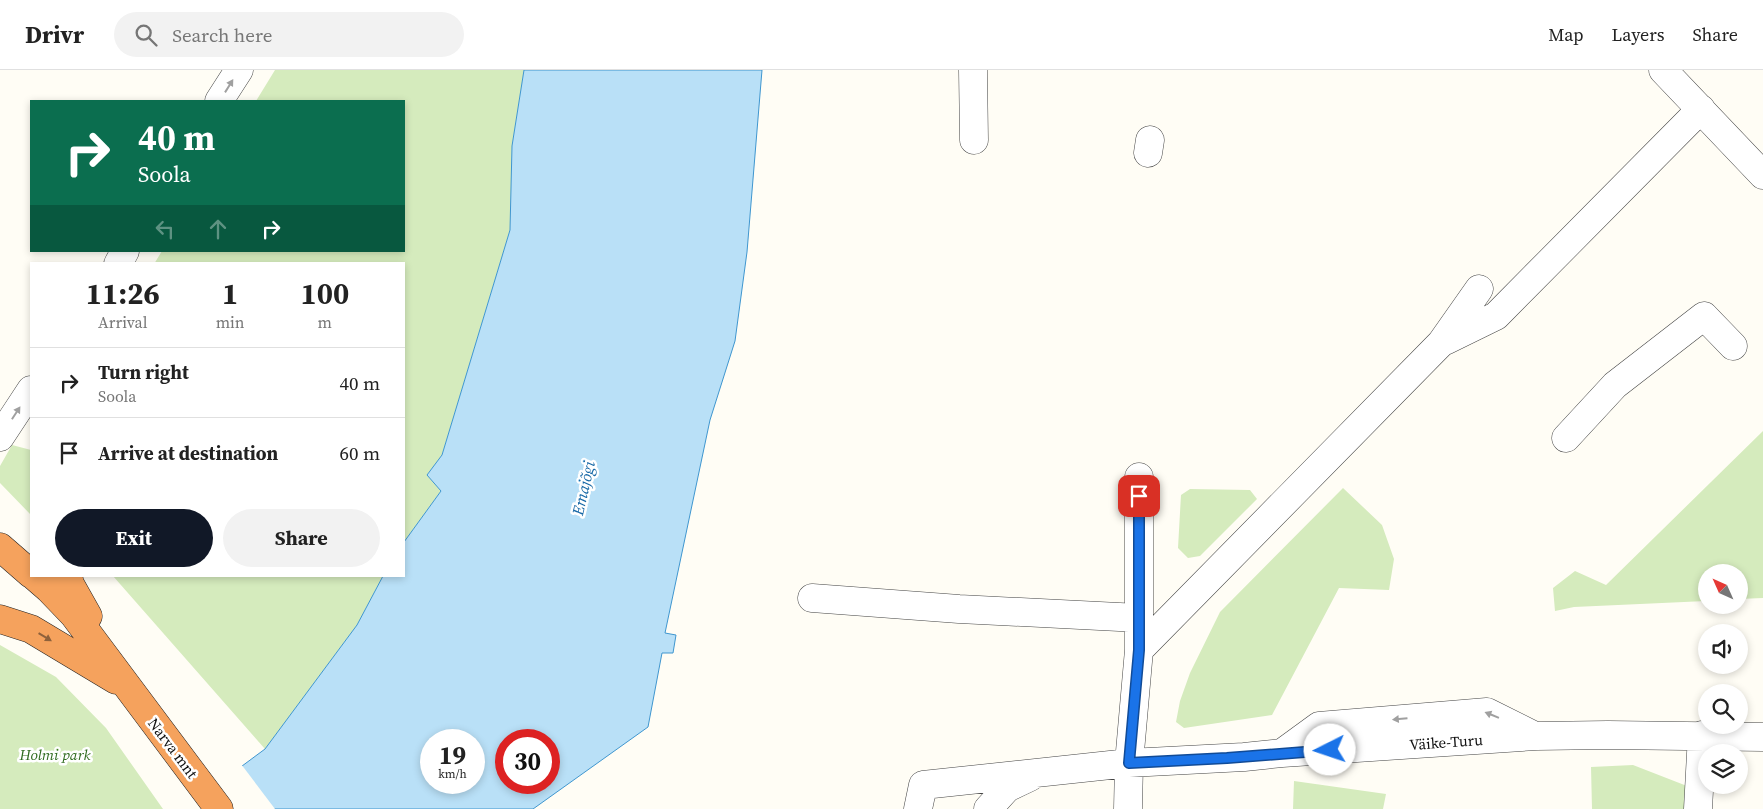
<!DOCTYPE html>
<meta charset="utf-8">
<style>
:root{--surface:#fff;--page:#f2f2f2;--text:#222;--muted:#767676;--line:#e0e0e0;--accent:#111827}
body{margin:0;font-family:"Source Serif 4",serif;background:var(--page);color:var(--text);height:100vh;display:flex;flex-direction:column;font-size:19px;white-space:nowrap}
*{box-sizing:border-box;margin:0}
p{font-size:16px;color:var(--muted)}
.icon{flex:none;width:28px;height:28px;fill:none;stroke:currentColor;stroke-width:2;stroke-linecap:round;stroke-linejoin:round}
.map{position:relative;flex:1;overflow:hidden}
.side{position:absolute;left:30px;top:192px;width:375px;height:315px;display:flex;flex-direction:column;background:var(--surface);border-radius:0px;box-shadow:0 2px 8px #0003}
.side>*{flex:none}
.hud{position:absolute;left:30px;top:30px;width:375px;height:152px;border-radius:0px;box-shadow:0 2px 8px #0003;background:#0b6e4f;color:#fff;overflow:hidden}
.needle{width:32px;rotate:315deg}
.controls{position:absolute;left:1698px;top:494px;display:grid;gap:10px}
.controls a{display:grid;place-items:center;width:50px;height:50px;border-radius:50%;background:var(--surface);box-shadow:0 2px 8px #0003;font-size:25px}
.speed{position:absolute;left:420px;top:659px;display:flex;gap:10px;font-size:25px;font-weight:700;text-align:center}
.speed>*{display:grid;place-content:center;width:65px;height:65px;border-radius:50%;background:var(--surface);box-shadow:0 2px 8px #0003;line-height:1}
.speed small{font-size:12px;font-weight:400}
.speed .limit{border:8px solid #d22;background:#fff;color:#111}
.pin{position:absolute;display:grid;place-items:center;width:42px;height:42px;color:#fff;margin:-21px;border-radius:10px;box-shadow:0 2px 8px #0006}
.me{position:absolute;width:55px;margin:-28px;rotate:266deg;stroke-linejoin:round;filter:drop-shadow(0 0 4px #0008)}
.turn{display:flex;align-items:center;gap:18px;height:105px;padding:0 25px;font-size:22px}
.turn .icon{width:65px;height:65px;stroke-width:2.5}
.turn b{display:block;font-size:35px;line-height:42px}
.lanes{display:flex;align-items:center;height:48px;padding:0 25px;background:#0003;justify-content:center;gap:25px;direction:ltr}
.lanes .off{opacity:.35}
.eta{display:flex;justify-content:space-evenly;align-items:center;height:85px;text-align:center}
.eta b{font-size:30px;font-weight:700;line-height:35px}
.primary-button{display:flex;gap:10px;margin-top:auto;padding:10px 25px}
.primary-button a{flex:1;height:58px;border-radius:30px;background:var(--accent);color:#fff;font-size:20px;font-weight:700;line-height:58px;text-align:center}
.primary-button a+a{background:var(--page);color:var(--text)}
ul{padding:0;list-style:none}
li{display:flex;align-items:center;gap:15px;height:70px;padding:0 25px;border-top:1px solid var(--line)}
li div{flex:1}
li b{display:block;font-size:19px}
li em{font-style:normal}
header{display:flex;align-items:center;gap:30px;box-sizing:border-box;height:70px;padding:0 25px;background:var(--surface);border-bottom:1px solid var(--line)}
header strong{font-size:24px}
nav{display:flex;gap:28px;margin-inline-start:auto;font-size:18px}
.search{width:350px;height:45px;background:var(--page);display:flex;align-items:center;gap:12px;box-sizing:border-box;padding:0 18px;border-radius:28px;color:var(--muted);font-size:19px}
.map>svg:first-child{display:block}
.green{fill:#d5ebbd}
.water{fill:#b9e0f7;stroke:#3f96cf;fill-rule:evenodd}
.pier{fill:#fffdf5}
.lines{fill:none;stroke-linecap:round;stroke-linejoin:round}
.minor-casing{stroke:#444;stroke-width:29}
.highway-casing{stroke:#222;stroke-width:29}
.minor{stroke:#fff;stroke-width:28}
.highway{stroke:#f5a25d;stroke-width:28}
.oneway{fill:#a0a0a0}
.oneway2{fill:#8e613b}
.route-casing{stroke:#114b97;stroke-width:12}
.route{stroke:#1a73e8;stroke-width:9}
.labels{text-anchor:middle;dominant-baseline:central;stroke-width:5;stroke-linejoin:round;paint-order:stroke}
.street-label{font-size:15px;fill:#111;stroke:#fff}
.park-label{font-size:15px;font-style:italic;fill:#2f6b1f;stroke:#fff}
.water-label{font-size:16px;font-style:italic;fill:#1768a6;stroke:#fff}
</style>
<header>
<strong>Drivr</strong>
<div class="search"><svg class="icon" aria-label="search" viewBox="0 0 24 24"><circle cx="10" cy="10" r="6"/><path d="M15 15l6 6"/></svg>Search here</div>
<nav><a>Map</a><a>Layers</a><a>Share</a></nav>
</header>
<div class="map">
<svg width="1763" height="739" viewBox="0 0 1763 739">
<rect width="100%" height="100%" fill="#fffdf5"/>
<path class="green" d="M275,0h249l-12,76 -2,84 -68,225 -15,20 14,16 -37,51v-278h-250l8,-13h242v-150h-148z
M1763,361v167l-24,1v-27h-33v29l-132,6 -19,4 -2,-23 22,-17 31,14z
M12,375l19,5v65l-31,-32v-17z
M1343,418l39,37 12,34 -5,31 -50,-2 -67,127 -88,13 -8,-6 4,-21 10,-28 30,-61z
M1190,419l60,1 7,9 -57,57 -12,2 -10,-10 3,-53z
M113,506h270l-26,49 -92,124z
M0,575l56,32 50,51 57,81h-163z
M1633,695l54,21 -1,23h-94l-1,-42z
M1294,711l92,13 -3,15h-90z"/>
<path class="water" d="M524,0h238l-15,182 -12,89 -25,79 -45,213 11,2 -3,18h-11l-14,74 -115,82h-349l81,-60 92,-124 26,-49h21v-34l37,-51 -14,-16 15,-20 68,-225 2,-84zM431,670h43v42h-43zM506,670h43v42h-43z"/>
<path class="pier" d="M241,694l34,45h-93l1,-2z"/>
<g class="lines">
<defs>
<path id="minor" d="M973,0l1,70
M1663,0l100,105
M219,31l20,-31
M1148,83l2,-13
M118,194l7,-13
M1445,271l51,-25 205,-207
M0,367l31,-47
M1566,368l49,-53 89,-69 29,30
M812,528l147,11 180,9
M1139,580l302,-307 38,-54
M1282,683l37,-27 168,-14 48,24
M918,739l5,-24 206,-22 115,-6 38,-4 254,-17 72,-1 155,2
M988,739l19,-21 23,-11
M1128,739l1,-46 10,-113v-173
M1698,739l4,-74"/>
<path id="highway" d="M0,477l31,27
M34,506l15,13 25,26 145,194
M68,506l2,8 18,32
M0,549l31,10 85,51"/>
</defs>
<use href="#minor" class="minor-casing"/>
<use href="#highway" class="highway-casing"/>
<use href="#minor" class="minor"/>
<use href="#highway" class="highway"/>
</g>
<defs><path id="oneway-solid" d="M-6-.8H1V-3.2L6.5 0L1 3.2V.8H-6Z" transform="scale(1.25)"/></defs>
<g class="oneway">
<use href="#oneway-solid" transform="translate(229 16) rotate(-58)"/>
<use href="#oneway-solid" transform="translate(16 343) rotate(-57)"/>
<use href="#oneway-solid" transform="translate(1492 645) rotate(-158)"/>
<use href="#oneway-solid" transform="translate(1400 649) rotate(175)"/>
</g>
<use class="oneway2" href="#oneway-solid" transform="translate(45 567) rotate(31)"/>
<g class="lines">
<defs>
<path id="route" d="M1139,426v154l-10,113 98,-5 103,-8"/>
</defs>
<use href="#route" class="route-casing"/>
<use href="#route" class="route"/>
</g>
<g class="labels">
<g class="street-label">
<text transform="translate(1446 672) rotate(-4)">Väike-Turu</text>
<text transform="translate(173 678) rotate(53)">Narva mnt</text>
</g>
<g class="park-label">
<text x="55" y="684">Holmi park</text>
</g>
<g class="water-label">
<text transform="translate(583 418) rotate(-77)">Emajõgi</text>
</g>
</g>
</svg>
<div class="controls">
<a><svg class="needle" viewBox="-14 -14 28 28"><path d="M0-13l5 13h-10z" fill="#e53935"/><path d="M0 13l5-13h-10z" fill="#767676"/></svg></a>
<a><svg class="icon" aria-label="sound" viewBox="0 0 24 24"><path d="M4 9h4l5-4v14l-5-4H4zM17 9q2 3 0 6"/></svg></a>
<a><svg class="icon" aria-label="search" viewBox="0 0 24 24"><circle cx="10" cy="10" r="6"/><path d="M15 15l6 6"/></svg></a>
<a><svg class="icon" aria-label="layers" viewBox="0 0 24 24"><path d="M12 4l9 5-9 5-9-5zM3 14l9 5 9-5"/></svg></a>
</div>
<div class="speed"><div>19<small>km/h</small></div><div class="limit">30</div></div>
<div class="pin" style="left:1139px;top:426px;background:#d93025"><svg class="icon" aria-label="arrive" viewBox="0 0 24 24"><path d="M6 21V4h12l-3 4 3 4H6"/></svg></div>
<svg class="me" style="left:1330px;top:680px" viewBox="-20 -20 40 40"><circle r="19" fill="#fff"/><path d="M0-13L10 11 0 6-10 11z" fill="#1a73e8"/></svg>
<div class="hud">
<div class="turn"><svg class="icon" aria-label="right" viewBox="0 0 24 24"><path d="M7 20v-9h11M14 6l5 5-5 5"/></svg><div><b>40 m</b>Soola</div></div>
<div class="lanes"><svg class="icon off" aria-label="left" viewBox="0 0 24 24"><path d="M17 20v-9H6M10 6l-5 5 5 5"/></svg><svg class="icon off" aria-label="ahead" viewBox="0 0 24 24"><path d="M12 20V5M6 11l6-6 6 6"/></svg><svg class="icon" aria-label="right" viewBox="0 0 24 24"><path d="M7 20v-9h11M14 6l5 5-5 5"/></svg></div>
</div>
<section class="side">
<div class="eta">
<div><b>11:26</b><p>Arrival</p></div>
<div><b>1</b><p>min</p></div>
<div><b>100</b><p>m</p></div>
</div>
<ul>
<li><svg class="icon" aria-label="right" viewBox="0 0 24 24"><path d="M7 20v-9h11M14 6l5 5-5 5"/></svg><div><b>Turn right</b><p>Soola</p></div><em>40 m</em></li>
<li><svg class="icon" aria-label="arrive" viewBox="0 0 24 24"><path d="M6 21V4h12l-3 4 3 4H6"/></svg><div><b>Arrive at destination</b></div><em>60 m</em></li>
</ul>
<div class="primary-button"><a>Exit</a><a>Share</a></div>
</section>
</div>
